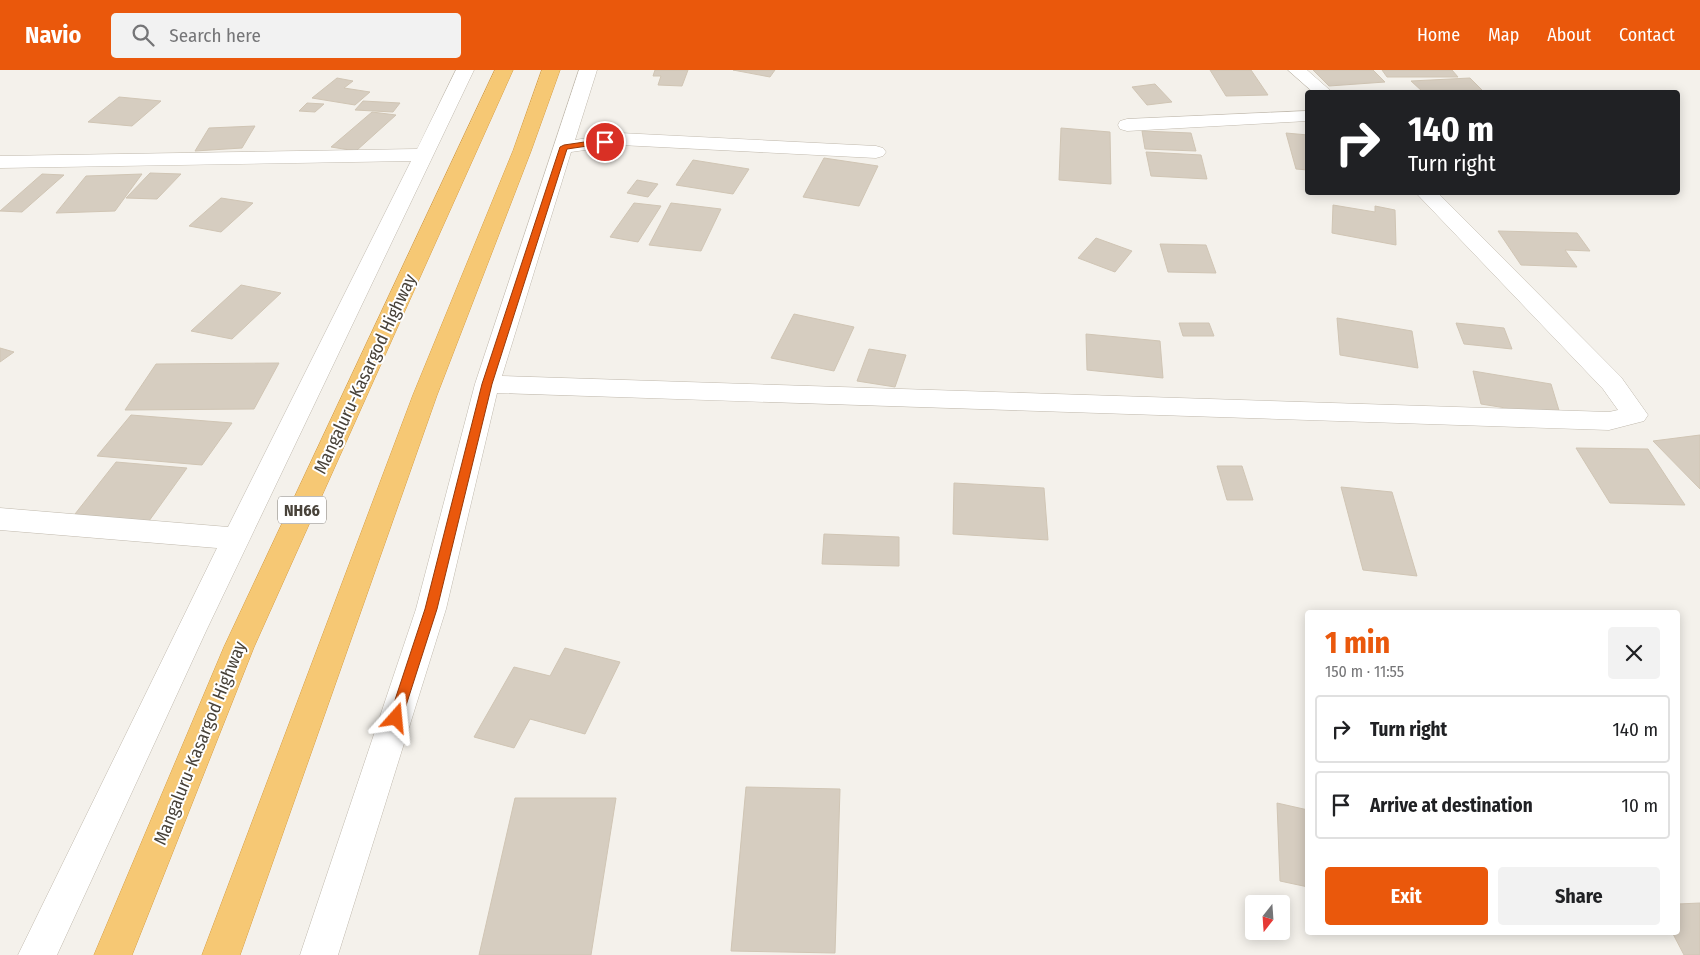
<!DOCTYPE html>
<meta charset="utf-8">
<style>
:root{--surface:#fff;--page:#f2f2f2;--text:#202124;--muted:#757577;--line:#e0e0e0;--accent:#ea580c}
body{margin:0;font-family:"Fira Sans Condensed",sans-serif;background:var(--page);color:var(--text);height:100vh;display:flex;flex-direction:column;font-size:19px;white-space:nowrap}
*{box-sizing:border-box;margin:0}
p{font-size:16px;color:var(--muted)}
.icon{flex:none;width:28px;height:28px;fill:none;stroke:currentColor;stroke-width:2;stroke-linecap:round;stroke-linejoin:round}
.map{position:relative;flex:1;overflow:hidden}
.side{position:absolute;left:1305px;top:540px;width:375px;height:325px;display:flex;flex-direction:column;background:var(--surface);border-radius:5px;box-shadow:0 2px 12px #0003}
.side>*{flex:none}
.hud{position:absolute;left:1305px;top:20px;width:375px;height:105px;border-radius:5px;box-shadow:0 2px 12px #0003;background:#202124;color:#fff;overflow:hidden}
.needle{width:32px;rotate:197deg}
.fabs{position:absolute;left:1245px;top:825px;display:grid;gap:10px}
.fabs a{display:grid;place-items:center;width:45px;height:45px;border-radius:5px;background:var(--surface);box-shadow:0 2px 12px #0003;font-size:25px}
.pin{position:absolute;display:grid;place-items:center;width:42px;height:42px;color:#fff;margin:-21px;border:2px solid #fff;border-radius:50%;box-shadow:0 1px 5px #0007}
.me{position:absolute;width:55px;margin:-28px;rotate:18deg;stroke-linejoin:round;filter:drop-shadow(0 0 4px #0008)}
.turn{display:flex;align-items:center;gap:18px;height:105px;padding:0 20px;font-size:22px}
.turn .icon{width:65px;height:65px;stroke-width:2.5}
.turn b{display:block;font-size:35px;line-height:42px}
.round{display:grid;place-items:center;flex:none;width:52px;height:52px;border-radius:5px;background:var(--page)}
.head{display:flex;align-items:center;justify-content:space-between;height:85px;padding:0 20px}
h1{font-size:30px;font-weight:700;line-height:38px;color:var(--accent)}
.cta{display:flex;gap:10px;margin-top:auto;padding:10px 20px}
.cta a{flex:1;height:58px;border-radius:5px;background:var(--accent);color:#fff;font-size:20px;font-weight:700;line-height:58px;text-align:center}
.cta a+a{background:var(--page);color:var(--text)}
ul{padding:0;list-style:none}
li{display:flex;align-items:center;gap:15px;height:68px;margin:0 10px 8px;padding:0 10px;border:2px solid var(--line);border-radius:5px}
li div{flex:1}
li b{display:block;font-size:19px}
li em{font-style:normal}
header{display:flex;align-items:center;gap:30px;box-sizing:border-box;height:70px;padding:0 25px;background:var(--accent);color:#fff}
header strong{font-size:24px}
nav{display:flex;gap:28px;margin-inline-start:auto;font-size:18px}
.search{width:350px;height:45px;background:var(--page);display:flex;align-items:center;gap:12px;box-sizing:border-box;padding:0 18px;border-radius:5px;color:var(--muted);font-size:19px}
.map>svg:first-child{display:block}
.building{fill:#d6cdc0;stroke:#d0c5b4}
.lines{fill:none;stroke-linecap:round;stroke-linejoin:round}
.minor-casing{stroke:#c0b9ad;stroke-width:1}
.highway-casing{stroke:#d69d43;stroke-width:1}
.minor{fill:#fff;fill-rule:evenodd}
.highway{fill:#f6c874;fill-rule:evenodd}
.route{fill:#ea580c;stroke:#983908}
.labels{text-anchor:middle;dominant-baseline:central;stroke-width:4;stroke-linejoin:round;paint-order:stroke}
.shield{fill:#fff;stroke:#7f7b74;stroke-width:1}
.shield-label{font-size:16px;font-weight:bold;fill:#484239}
.street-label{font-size:18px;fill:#484239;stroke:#fff}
</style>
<header>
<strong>Navio</strong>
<div class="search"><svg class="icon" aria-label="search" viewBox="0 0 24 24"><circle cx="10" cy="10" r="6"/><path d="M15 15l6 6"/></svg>Search here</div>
<nav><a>Home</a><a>Map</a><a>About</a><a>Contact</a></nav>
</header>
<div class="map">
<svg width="1700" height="885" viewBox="0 0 1700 885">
<rect width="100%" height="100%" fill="#f4f1eb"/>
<path class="building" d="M655,0h33l-6,16 -24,-1 3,-9h-8z
M733,0h42l-5,7z
M1210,0h41l17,25 -42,1z
M1313,0h60l12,12 -56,4z
M1382,0h70l6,7h-71z
M337,8l16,3 -9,7 26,4 -15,13 -43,-7z
M1470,8l14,14h-61l-12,-11z
M1155,14l17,18 -25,3 -15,-18z
M119,27l42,4 -29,25 -44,-4z
M363,31l37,2 -7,9 -38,-2z
M307,33l17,1 -9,8 -16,-1z
M372,42l24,3 -40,36 -25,-4z
M255,56l-13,22 -47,3 14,-23z
M1061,58l49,4 1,52 -52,-4z
M1142,61l49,2 5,18 -51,-2z
M1286,63l22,2v35l-12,-1z
M1146,82l55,3 6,24 -56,-3z
M824,88l54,8 -19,40 -56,-9z
M693,90l56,9 -16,25 -57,-9z
M150,103l31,1 -24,25 -31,-1z
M42,104l22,1 -42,37 -22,-1z
M142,104l-27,37 -59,2 30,-37z
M637,110l21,4 -10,13 -21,-4z
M221,128l32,5 -32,29 -32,-6z
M634,133l27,3 -23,36 -28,-5z
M671,133l50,6 -20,42 -52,-6z
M1333,135l42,7v-6l20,4 1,35 -64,-12z
M1498,161l79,2 13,18 -25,-1 12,17 -56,-2z
M1096,168l36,13 -17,21 -37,-14z
M1160,174l46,1 10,28 -48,-1z
M241,215l40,8 -49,46 -41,-8z
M794,244l60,13 -20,44 -63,-13z
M1337,248l75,13 6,37 -78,-13z
M1179,253h30l5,13h-31z
M1456,253l48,5 8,21 -48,-5z
M1086,264l74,7 3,37 -76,-8z
M0,278l14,4 -14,10z
M869,279l37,6 -11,32 -38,-6z
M279,293l-25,46 -129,1 31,-46z
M1473,301l78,13 10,33 -80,-13z
M131,345l101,8 -30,42 -105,-9z
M1700,365v54l-47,-48z
M1576,378l72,1 37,56 -75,-2z
M116,392l71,6 -38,53 -74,-7z
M1217,396h25l11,34h-26z
M954,413l90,5 4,52 -95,-6z
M1341,417l51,5 25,84 -54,-6z
M824,464l75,3v29l-77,-2z
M565,578l55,14 -35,72 -55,-15 -16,29 -40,-11 40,-70 36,9z
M746,717l94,2 -5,164 -104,-2z
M515,728h101l-25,157h-112z
M1277,733l31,7v77l-28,-6z
M1700,833v52h-16l-12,-23h6v-28z"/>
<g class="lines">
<defs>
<path id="minor" d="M456,0h18l-267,559 -150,326h-39l199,-407 -217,-18v-22l228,19 183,-366 -411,7v-12l417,-7z
M579,0h18l-22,70 45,-7 256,13 7,2 3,4 -3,4 -7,2 -256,-13 -49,7 -69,224 1107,36 9,-2 -15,-21 -188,-197h22l184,185 27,38 -4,6 -35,9 -1112,-37 -51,216 -108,346h-38l116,-346 59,-225z
M1288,0h19l25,22h-19z
M1308,41v10l-181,10 -7,-2 -2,-4 2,-4 7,-2z"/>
<path id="highway" d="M495,0h18l-259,577 -122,308h-38l130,-308z
M542,0h18l-29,81 -94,244 -197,560h-38l211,-560 100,-244z"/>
</defs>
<use href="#minor" class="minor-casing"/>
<use href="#highway" class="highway-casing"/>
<use href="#minor" class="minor"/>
<use href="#highway" class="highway"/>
</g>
<path class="route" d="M605,69l4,3 -1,1 -41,6 -75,235 -55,225 -35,109 -2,5 -4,1 -5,-1 -2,-5 36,-109 57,-225 78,-237 4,-2z"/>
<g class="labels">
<rect class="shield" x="278" y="426.5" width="48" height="27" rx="4"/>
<g class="shield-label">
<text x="302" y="440">NH66</text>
</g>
<g class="street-label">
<text transform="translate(365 304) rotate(-65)">Mangaluru-Kasargod Highway</text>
<text transform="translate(200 673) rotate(-68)">Mangaluru-Kasargod Highway</text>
</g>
</g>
</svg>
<div class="fabs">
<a><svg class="needle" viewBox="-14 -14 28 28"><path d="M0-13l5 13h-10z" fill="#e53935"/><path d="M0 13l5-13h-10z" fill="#757577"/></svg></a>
</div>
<div class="pin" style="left:605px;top:72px;background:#d93025"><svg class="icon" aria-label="arrive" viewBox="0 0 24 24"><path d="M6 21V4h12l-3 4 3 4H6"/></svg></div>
<svg class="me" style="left:396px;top:648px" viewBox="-20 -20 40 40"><path d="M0-17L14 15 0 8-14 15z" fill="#ea580c" stroke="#fff" stroke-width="4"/></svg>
<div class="hud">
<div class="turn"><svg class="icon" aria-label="right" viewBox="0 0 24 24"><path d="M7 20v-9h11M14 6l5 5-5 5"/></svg><div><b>140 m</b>Turn right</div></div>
</div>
<section class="side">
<div class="head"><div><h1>1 min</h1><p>150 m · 11:55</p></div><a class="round"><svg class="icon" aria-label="close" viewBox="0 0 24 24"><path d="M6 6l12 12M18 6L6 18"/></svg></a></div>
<ul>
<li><svg class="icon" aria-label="right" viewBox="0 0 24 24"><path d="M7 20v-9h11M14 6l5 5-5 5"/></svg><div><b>Turn right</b></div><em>140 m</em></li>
<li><svg class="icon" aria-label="arrive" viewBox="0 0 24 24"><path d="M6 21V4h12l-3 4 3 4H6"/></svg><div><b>Arrive at destination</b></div><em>10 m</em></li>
</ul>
<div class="cta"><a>Exit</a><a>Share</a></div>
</section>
</div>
